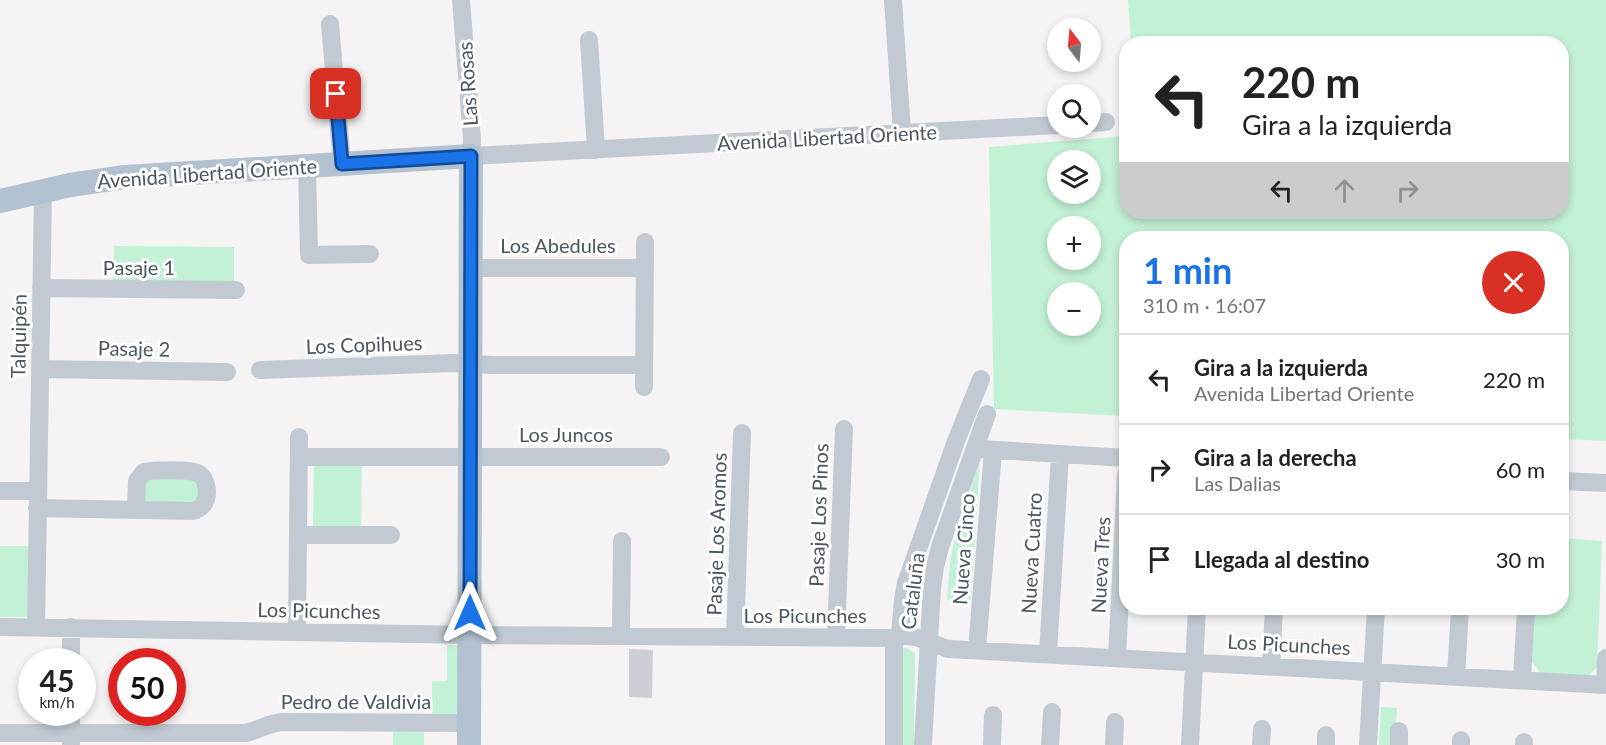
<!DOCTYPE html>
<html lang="es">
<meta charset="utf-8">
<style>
:root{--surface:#fff;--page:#f2f2f2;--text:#222;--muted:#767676;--line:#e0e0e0;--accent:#1a73e8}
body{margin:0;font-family:Lato,sans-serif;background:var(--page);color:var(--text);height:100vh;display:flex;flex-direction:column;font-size:22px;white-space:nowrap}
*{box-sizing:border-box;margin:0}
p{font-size:20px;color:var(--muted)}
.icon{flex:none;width:33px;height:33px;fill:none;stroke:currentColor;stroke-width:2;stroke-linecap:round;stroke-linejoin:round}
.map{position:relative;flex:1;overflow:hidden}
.sheet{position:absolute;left:1119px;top:231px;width:450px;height:384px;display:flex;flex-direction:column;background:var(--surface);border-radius:24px;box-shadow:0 3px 9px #0003}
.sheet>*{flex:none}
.top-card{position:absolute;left:1119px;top:36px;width:450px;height:183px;border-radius:24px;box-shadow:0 3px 9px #0003;background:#fff;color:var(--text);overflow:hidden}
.needle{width:39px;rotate:344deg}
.tools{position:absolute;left:1047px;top:18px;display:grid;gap:12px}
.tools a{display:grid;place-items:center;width:54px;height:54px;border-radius:50%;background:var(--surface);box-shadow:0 3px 9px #0003;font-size:30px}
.speed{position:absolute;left:18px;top:648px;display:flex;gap:12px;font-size:30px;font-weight:700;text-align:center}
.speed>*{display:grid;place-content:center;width:78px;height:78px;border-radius:50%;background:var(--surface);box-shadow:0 3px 9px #0003;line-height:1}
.speed small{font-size:15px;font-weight:400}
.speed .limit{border:9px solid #d22;background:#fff;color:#111}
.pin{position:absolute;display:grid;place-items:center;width:51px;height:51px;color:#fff;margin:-26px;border-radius:12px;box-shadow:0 3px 9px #0006}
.me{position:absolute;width:66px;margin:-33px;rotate:0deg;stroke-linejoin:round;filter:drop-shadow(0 0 4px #0008)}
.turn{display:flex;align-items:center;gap:21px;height:126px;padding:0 24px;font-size:27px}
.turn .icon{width:78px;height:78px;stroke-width:2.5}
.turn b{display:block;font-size:42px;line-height:51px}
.lanes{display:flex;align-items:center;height:57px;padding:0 24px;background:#0003;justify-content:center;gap:30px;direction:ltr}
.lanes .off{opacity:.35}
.round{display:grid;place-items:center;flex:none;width:63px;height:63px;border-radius:32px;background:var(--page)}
.summary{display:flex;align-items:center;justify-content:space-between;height:102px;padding:0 24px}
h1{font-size:36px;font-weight:700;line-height:45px;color:var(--accent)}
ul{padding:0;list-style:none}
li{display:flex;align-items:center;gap:18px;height:90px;padding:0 24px;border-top:2px solid var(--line)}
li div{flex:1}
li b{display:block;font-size:22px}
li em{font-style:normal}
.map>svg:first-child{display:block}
.green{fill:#c3f1d5;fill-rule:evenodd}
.building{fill:#cdcfd5}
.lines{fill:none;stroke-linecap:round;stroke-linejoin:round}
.minor{stroke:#c1cad2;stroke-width:18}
.major{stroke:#b3c2d1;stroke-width:24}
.route-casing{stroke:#114b97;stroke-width:15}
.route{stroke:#1a73e8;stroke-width:10}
.labels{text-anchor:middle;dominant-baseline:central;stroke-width:6;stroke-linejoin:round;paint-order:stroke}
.street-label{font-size:20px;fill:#4a5661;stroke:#fff}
</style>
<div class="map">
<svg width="1606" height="745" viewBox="0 0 1606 745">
<rect width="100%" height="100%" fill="#f5f3f3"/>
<path class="green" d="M1128,0h478v441l-44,-2v-201h-436v178l-132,-7 -5,-262 137,-11v76h436v-168l-431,-1zM1058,160h32v34h-32zM1058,226h32v34h-32zM1058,292h32v34h-32z
M114,246l120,1v38l-121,-1z
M980,460l-9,140h-24l3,-36 3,-18z
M314,461h48l-1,67 -48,-1z
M194,476l6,6v16l-7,6 -43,-1 -6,-3 1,-20z
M1562,538l40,3 -5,126 -9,9 -47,-2 -9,-12 2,-54h28z
M0,546h29v71h-29z
M447,645h20v71h-35v-35h15z
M900,648h7l8,5 -1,92h-11z
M1381,707l16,1 -3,37h-15z
M393,729h31v16h-31z"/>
<path class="building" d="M629,649l24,1 -1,48 -23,-1z"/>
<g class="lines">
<path class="minor" d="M461,0l11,139 -1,17 587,-31
M893,0l9,132
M330,24l12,140
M589,40l7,110
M1090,123l16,-1
M307,166l2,89 61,-1
M471,268h174
M41,288l195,2
M40,369l187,3
M260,370l194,-7 38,2h152
M644,387l1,-145
M981,449l145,9
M299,457h362
M1562,481l44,2
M0,491h38
M37,508l156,3c4,-1 6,-2 9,-5 8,-8 6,-29 -5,-33 -7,-4 -45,-3 -53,-1l-7,9 -1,29
M298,535h93
M0,627l470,8 424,3c19,-7 37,6 55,11l657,36
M36,627l7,-436
M297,631l2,-194
M900,635l3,-35 3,-17 50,-142 25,-62
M621,636l1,-95
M735,637l7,-204
M836,637l8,-208
M894,638v107
M977,650l16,-199
M1048,654l12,-200
M1117,658l9,-183
M71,662v-35
M1271,666l3,-58
M1456,677l4,-69
M1522,680l4,-72
M1605,685l1,-27
M71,712v31
M0,733h245c13,-2 23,-10 37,-11l187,1
M923,745l9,-157 3,-21 5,-20 47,-133
M992,745l1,-30
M1050,745l2,-33
M1114,745l1,-23
M1190,745l7,-137
M1261,745l1,-16
M1326,745v-10
M1368,745l8,-137
M1399,745v-14
M1461,745v-5
M1524,745v-3"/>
<path class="major" d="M0,201l70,-16 55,-8 346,-21 -2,589"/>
</g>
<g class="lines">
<defs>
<path id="route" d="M336,94l6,70 129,-8 -1,457"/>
</defs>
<use href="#route" class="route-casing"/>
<use href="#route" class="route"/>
</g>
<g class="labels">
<g class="street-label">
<text transform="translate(467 84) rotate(-94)">Las Rosas</text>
<text transform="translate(827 137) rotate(-3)">Avenida Libertad Oriente</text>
<text transform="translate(207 173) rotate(-4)">Avenida Libertad Oriente</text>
<text x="558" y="245">Los Abedules</text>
<text x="139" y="267">Pasaje 1</text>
<text transform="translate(18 336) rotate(-89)">Talquipén</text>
<text transform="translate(364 344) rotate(-2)">Los Copihues</text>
<text transform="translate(134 348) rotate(1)">Pasaje 2</text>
<text x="566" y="434">Los Juncos</text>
<text transform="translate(818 515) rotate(-88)">Pasaje Los Pinos</text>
<text transform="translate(716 534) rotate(-88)">Pasaje Los Aromos</text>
<text transform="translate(963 549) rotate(-86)">Nueva Cinco</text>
<text transform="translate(1031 553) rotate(-87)">Nueva Cuatro</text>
<text transform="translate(1100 565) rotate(-87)">Nueva Tres</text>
<text transform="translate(912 591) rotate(-83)">Cataluña</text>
<text transform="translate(319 610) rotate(1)">Los Picunches</text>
<text x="805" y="615">Los Picunches</text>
<text transform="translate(1289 644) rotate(3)">Los Picunches</text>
<text x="356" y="701">Pedro de Valdivia</text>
</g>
</g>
</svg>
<div class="tools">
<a><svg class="needle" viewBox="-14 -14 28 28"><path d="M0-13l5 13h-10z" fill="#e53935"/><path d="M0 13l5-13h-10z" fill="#767676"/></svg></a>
<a><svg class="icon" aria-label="search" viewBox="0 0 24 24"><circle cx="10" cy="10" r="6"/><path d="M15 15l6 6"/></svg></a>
<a><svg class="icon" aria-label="layers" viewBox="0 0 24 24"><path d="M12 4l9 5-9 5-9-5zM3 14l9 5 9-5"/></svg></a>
<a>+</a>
<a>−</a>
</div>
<div class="speed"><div>45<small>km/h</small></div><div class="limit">50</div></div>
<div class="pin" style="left:336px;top:94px;background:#d93025"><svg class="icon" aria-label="arrive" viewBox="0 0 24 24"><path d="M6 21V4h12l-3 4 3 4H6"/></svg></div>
<svg class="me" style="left:470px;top:613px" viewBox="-20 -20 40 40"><path d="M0-17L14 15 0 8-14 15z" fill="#1a73e8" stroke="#fff" stroke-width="4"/></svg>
<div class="top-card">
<div class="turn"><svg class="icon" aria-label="left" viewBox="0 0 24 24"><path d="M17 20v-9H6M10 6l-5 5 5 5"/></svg><div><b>220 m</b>Gira a la izquierda</div></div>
<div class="lanes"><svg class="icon" aria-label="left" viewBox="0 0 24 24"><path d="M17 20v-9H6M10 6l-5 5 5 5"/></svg><svg class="icon off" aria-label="ahead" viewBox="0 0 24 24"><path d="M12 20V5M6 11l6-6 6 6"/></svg><svg class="icon off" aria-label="right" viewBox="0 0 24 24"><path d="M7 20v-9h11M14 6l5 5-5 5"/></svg></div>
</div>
<section class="sheet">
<div class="summary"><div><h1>1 min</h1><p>310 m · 16:07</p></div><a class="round" style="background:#d93025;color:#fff"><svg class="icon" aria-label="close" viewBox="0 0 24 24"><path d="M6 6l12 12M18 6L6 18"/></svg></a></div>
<ul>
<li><svg class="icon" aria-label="left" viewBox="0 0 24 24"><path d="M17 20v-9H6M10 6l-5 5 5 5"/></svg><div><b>Gira a la izquierda</b><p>Avenida Libertad Oriente</p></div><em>220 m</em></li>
<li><svg class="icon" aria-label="right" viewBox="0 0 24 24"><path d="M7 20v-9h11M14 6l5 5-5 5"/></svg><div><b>Gira a la derecha</b><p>Las Dalias</p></div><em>60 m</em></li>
<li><svg class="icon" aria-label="arrive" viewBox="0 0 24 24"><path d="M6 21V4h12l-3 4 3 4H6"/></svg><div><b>Llegada al destino</b></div><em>30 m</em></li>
</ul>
</section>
</div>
